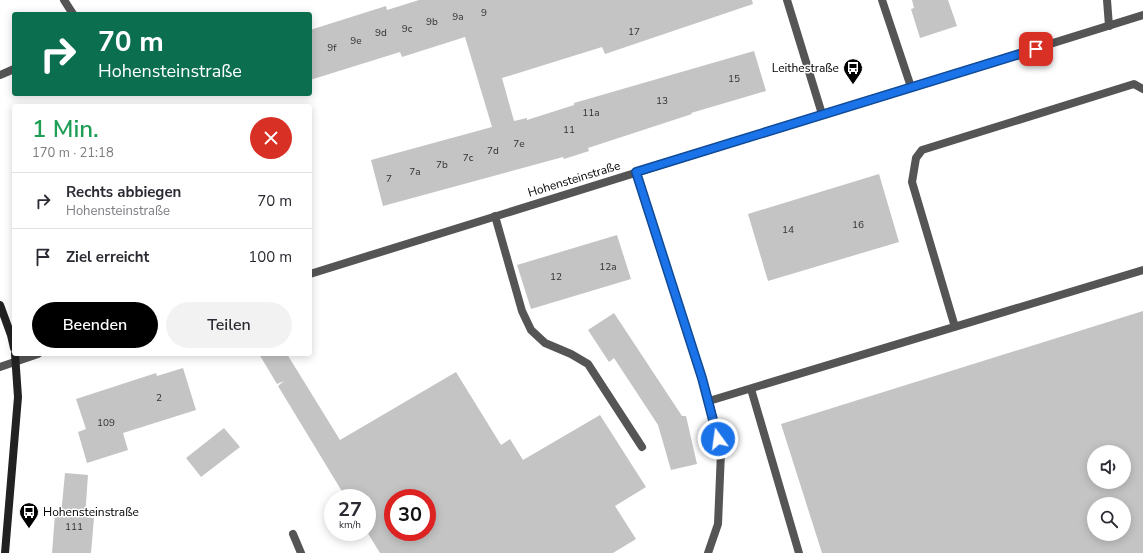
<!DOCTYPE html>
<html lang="de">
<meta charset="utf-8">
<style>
:root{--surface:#fff;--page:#f2f2f3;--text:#2b2b33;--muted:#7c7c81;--line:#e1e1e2;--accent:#000}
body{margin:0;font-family:"Nunito Sans",sans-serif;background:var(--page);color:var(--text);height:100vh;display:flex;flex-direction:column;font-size:15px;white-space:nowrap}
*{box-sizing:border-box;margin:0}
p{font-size:13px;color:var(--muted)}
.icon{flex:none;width:22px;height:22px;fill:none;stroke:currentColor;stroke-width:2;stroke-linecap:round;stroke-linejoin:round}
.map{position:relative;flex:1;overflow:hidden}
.panel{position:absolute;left:12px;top:104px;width:300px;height:252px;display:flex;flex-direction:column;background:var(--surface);border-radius:4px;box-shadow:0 2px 10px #0003}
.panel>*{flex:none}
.banner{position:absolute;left:12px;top:12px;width:300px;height:84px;border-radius:4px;box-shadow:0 2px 10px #0003;background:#0b6e4f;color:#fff;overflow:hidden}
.tools{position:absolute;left:1087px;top:445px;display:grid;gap:8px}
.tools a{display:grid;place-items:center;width:44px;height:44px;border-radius:50%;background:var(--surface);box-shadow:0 2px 10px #0003;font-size:20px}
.speed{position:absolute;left:324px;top:489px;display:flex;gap:8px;font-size:20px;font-weight:700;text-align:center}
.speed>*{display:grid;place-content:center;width:52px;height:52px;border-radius:50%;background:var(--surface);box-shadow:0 2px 10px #0003;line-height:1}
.speed small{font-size:10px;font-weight:400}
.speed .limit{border:6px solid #d22;background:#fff;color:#111}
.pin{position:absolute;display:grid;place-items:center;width:34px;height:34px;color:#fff;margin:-17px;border-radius:8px;box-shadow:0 2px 6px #0006}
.me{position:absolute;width:44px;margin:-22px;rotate:346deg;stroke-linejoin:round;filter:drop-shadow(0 0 3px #0008)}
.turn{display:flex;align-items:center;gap:14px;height:84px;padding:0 20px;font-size:18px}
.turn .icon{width:52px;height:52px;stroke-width:2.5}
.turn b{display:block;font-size:28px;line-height:34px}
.round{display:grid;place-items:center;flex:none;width:42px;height:42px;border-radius:21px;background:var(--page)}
.overview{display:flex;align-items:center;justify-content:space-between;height:68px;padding:0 20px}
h1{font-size:24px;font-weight:600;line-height:30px;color:#1e9e55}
.action{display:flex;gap:8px;margin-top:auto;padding:8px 20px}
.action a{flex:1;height:46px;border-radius:24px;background:var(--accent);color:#fff;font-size:16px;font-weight:600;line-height:46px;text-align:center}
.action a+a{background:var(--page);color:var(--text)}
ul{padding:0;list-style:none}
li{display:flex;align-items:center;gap:12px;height:56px;padding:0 20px;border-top:1px solid var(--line)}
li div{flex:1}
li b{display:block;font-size:15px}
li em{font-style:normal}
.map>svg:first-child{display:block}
.building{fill:#c4c4c4;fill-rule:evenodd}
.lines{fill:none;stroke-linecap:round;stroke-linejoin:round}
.lane{stroke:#555;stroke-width:8}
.street{stroke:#555;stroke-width:8}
.secondary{stroke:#222;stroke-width:8}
.route-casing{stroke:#114b97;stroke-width:10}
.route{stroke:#1a73e8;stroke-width:7}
.labels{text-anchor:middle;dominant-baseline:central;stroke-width:3;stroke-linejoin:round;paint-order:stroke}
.number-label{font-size:10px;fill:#313131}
.poi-label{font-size:12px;fill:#000;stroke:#fff;text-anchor:end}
.street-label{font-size:12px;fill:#000;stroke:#fff}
</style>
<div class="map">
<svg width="1143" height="553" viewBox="0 0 1143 553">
<rect width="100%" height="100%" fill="#fff"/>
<path class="building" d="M419,0h333l1,4 -148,50 -3,-7 -100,31 12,43 13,-3v2l47,-15v-2l180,-52 12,40 -75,22 1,1 -104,34 1,3 -25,8 -1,-2 -180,49 -12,-46 121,-33 -27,-90 -63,20 -2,-5 -90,28v-50l76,-24 1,4z
M912,0h36l9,26 -37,12 -9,-29 3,-1z
M879,174l20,68 -131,39 -20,-67z
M617,235l14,44 -100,30 -14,-44z
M1143,311v242h-321l-41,-129zM1094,452h30v30h-30zM1094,504h30v30h-30z
M614,313l68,103h4l11,48 -26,6 -13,-45 -44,-67 -5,4 -21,-32z
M259,354h28l53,86 116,-68 45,73 9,-6 13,21 77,-45 46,72 -31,19 21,33 -23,14h-233l-13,-21v-34h-21l-68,-112 6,-5 -7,3zM393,498h34v34h-34z
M183,368l13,42 -73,23 5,17 -41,13 -9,-31 8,-3 -10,-30 80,-26 1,3z
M224,428l16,19 -39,30 -15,-19z
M65,473l23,2 -3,42 9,1 -3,35h-39l3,-39 6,1z"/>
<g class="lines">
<path class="lane" d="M787,0l35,114
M882,0l29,87
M1107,0l2,26
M495,216l27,95 9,19 14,13 26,11 17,10 54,83
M955,327l-43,-145 4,-24 6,-8 212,-66 9,5
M751,389l48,164
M709,401l434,-131
M293,534l8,19"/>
<path class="street" d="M64,0l9,14
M0,75l14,-6
M636,172l73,229 12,51 -3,72 -10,29
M310,274l833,-259
M0,367l38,-13"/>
<path class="secondary" d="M0,305l11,30 3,13
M5,553l13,-156 -3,-43"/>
</g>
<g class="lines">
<defs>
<path id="route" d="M718,439l-16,-61 -66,-206 400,-123"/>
</defs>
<use href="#route" class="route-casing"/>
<use href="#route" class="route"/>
</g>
<defs>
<symbol id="bus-pin" viewBox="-11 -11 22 30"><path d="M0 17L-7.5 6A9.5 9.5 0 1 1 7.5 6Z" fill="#000" stroke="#fff"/><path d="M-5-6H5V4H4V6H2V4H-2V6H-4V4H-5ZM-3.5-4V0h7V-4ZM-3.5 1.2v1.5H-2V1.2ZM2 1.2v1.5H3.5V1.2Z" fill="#fff"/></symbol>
</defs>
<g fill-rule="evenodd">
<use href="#bus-pin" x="842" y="57" width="22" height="30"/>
<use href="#bus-pin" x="18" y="501" width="22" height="30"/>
</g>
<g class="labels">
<g class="number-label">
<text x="484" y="13">9</text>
<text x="458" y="17">9a</text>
<text x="432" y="22">9b</text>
<text x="407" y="29">9c</text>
<text x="634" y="32">17</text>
<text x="381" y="33">9d</text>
<text x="356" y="41">9e</text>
<text x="332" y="48">9f</text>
<text x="734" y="79">15</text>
<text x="662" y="101">13</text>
<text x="591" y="113">11a</text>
<text x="569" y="130">11</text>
<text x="519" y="144">7e</text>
<text x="493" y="151">7d</text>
<text x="468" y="158">7c</text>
<text x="442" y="165">7b</text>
<text x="415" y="172">7a</text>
<text x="389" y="179">7</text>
<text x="858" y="225">16</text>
<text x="788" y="230">14</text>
<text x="608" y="267">12a</text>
<text x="556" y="277">12</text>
<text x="159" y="398">2</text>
<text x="106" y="423">109</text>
<text x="74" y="527">111</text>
</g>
<g class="poi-label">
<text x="839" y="68">Leithestraße</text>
<text x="43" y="512" text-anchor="start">Hohensteinstraße</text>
</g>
<g class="street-label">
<text transform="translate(574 179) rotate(-17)">Hohensteinstraße</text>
</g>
</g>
</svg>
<div class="tools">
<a><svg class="icon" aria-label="sound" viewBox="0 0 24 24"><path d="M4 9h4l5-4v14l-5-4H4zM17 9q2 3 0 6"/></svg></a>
<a><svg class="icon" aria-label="search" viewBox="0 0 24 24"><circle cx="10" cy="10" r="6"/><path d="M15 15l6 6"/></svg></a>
</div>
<div class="speed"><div>27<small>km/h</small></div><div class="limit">30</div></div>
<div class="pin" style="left:1036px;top:49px;background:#d93025"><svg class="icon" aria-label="arrive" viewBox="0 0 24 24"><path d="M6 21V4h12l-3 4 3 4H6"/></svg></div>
<svg class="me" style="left:718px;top:439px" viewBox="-20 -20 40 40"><circle r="17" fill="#1a73e8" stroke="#fff" stroke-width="3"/><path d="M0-11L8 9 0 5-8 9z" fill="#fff"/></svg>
<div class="banner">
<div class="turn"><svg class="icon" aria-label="right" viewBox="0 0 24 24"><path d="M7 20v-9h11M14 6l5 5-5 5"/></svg><div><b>70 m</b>Hohensteinstraße</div></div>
</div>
<section class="panel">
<div class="overview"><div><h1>1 Min.</h1><p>170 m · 21:18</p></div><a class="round" style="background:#d93025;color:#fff"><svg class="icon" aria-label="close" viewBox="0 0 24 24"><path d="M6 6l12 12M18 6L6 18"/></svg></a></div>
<ul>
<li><svg class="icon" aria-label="right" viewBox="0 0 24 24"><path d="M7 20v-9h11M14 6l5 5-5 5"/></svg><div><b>Rechts abbiegen</b><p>Hohensteinstraße</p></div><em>70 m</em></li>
<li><svg class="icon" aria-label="arrive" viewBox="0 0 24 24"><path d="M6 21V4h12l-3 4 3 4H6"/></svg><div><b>Ziel erreicht</b></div><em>100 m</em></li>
</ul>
<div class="action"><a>Beenden</a><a>Teilen</a></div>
</section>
</div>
